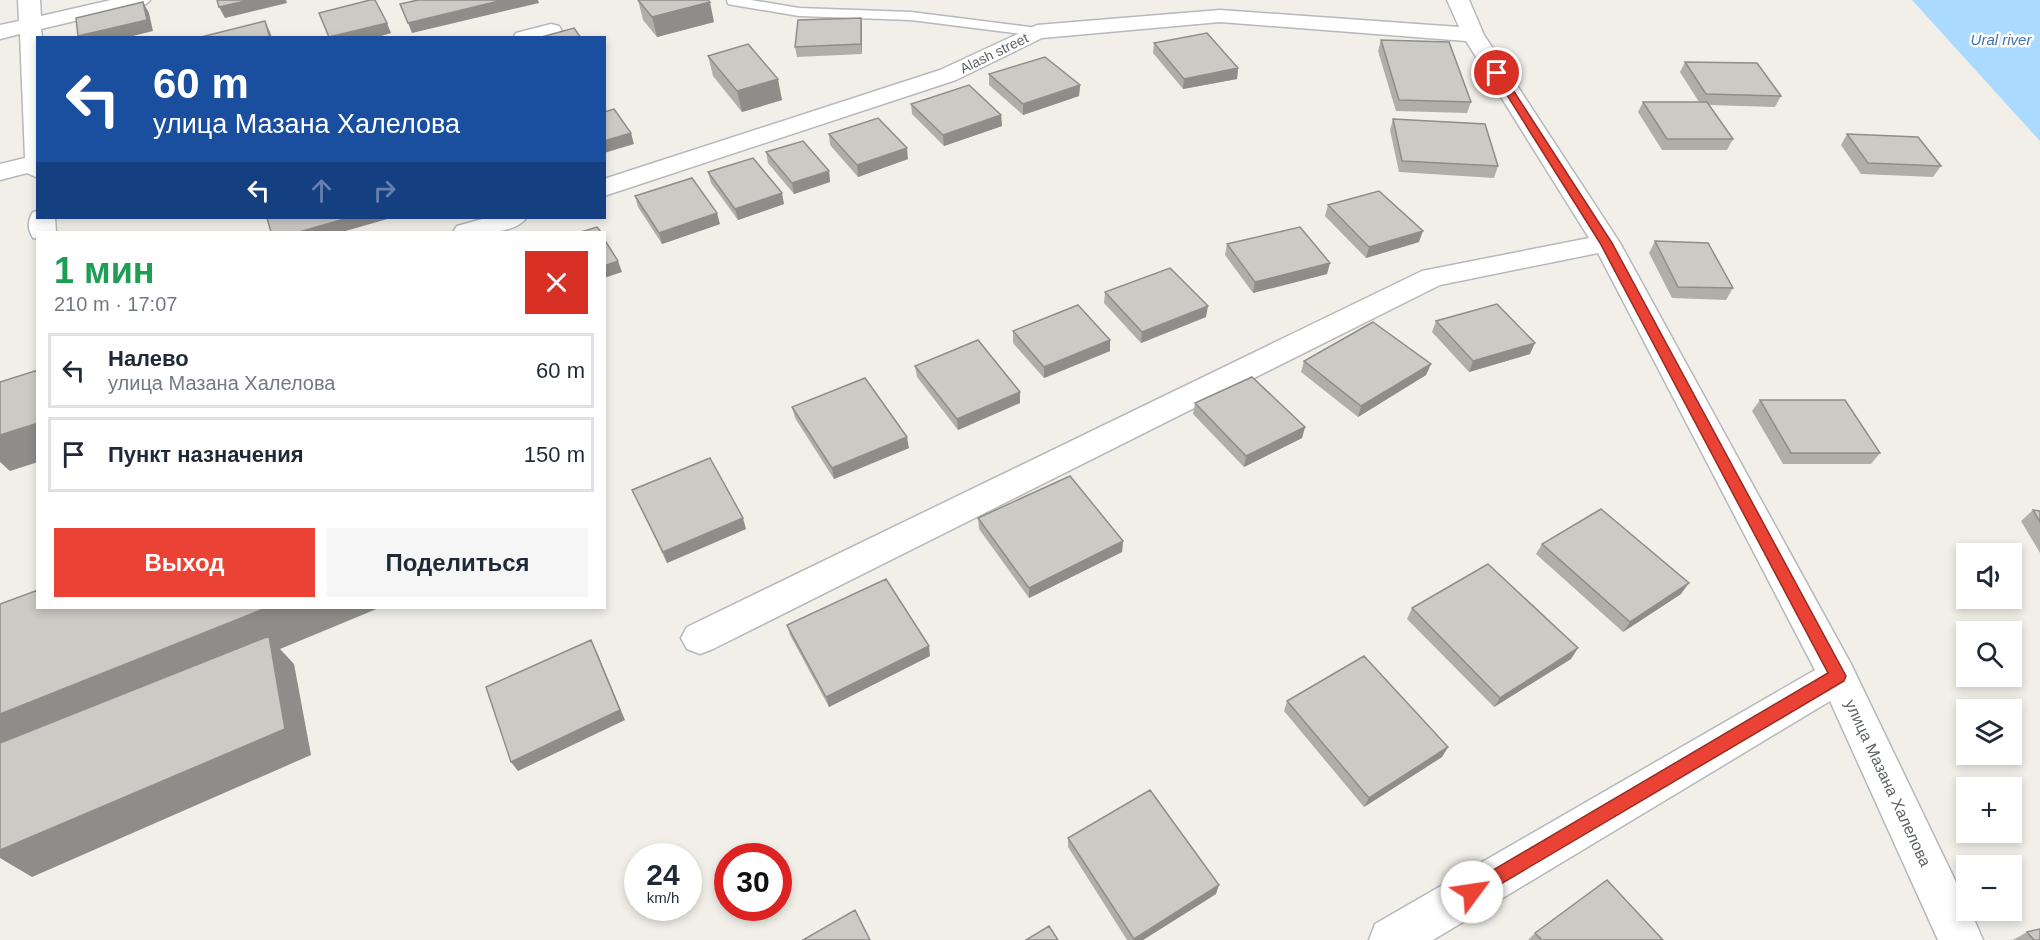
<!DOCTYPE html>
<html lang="ru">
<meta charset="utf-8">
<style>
:root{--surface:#fff;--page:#f6f6f7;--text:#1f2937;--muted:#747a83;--line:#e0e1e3;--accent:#ea4335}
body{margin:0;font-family:Arial,sans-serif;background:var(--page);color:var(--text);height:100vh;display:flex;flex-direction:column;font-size:22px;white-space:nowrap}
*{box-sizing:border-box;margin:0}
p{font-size:20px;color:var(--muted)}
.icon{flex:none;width:33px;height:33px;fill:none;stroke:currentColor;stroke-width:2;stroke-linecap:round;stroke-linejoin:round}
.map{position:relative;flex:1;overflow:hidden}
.panel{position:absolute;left:36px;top:231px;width:570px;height:378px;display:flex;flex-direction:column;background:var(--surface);border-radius:0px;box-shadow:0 3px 9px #0003}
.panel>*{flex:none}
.guide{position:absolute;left:36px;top:36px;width:570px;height:183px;border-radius:0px;box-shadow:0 3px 9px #0003;background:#1a4fa0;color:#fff;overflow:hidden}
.controls{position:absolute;left:1956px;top:543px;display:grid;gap:12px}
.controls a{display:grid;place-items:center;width:66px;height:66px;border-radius:0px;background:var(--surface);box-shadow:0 3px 9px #0003;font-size:30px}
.speed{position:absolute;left:624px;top:843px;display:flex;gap:12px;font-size:30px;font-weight:700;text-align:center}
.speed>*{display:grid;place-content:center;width:78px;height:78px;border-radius:50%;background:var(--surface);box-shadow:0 3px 9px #0003;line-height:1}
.speed small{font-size:15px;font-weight:400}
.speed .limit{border:9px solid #d22;background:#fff;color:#111}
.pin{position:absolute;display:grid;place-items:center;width:51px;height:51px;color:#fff;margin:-26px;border:3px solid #fff;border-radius:50%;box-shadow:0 2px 6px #0007}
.me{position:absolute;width:66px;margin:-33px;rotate:59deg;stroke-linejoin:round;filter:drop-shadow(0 0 4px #0008)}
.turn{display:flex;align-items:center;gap:21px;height:126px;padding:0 18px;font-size:27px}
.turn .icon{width:78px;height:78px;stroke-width:2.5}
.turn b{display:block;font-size:42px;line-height:51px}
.lanes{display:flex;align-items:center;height:57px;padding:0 18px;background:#0003;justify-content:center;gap:30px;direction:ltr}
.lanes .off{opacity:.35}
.round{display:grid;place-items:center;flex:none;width:63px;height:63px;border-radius:0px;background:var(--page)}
.overview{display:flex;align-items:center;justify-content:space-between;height:102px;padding:0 18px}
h1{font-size:36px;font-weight:700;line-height:45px;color:#1e9e55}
.cta{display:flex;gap:12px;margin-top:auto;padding:12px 18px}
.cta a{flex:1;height:69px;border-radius:0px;background:var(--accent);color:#fff;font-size:24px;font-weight:700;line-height:69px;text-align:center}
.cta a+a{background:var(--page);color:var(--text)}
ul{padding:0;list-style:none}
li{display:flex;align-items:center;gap:18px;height:75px;margin:0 12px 9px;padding:0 6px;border:3px solid var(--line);border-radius:0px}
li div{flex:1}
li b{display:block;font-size:22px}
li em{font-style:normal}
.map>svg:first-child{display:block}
.water{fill:#aadaff}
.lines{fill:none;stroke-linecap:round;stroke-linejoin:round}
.lane-casing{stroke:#b5b8bc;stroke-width:3}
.street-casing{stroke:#b5b8bc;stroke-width:3}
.lane{fill:#fff;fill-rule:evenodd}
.street{fill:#fff;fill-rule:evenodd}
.wall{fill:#afaea9}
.shaded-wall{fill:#8f8d8a}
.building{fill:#cccac5;stroke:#8f8d8a;stroke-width:1.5}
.route{fill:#ea4335;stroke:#982c22;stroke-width:1.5}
.labels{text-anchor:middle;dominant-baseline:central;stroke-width:5;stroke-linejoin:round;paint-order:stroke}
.far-street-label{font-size:14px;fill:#5f6368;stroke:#fff}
.far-water-label{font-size:15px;font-style:italic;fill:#4174aa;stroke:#fff}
.street-label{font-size:16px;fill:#5f6368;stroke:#fff}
</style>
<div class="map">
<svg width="2040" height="940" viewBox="0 0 2040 940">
<rect width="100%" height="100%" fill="#f1efe8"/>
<path class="water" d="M1912,0h128v141z"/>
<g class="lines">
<defs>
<path id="lane" d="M727,0h24l48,8 112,4 126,16 7,4 -7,4 -126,-16 -112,-4 -66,-11 -5,-1z"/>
<path id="street" d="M18,0h22l1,16 70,-16h39l-4,4 -105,25 1,9h-4v140l-11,-5 -27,7v-16l25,-6 -5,-124 -20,5v-14l19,-4z
M1447,0h22l15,35 136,208 231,421 115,239v7h4l13,30h-45l-108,-239 -397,239h-64l6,-16 440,-254 -217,-417 -158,32 -727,364 -13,5 -13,-5 -6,-11 6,-11 735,-356 167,-33 -123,-197 -246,-19 -178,16 -86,42 -352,116v-17l336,-109 97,-45 183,-15 239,17z
M551,24l8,2 3,5 -3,5 -46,2 3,-5z
M38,211v7h17l1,14h-18v7l-5,-1c-5,-8 -6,-17 0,-26z
M486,218h40c-11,17 -54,16 -73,14l4,-6z"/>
</defs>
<use href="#lane" class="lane-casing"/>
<use href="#street" class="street-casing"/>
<use href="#lane" class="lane"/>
<use href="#street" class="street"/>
</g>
<path class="wall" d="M638,0l76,22 -57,15 -14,-17z
M861,18l1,10v26l-65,3 -2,-10z
M1381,40l90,62 -4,11 -71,-2 -18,-60z
M1154,43l84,25 -1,11 -54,10 -30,-36z
M708,56l74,44 -40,12 -29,-36z
M1685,62l96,34 -6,11 -66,-2 24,34 -6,11h-65l-24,-38 5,-10h56l-19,-30z
M989,74l91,11 -1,11 -56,19 -34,-30z
M911,104l90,11 1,11 -58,20 -32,-32z
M1393,119l105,47 -4,12 -95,-6 -9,-42z
M829,134l79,25 -50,18 -28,-32z
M1847,134l94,32 -8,11 -72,-3 -20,-29z
M766,152l63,19 1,11 -36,12 -26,-31z
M708,172l76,32 -46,16 -27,-37z
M635,196l85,28 -58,20 -24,-37z
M1328,205l91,37 -53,16 -41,-42z
M1655,241l78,47 -7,12 -54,-2 -23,-45z
M1227,244l100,30 -74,19 -28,-38z
M1105,292l101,25 -65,26 -37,-40z
M1436,321l94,33 -61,18 -37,-40z
M1013,331l97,20 -66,27 -31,-35z
M1304,361l127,3 -5,11 -68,42 -57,-45z
M915,366l105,37 -62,27 -41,-53z
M1760,400l120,53 -9,11h-88l-31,-53z
M1195,403l110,24 -3,11 -58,29 -51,-53z
M792,407l117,41 -75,31 -39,-61z
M632,490l114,39 -79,34z
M2033,510l7,1v42l-19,-32z
M978,518l145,23 -1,11 -93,46 -50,-69z
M1542,544l139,50 -58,38 -87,-78z
M1412,608l159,51 -77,48 -87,-88z
M787,625l143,31 -101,51 -39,-72z
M1287,701l161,46 -6,10 -78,50 -80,-96z
M1068,838l148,56 -73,46h-16l-59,-93z
M2027,932l13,8h-27z
M1535,933l128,7h-135z"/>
<path class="shaded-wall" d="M250,0h36l1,3 -62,15 -6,-11z
M503,0h35l1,3 -127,30 -4,-10z
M143,2l6,11 4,18 -28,7h-46l-1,-2z
M710,2l4,20 -57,15 -5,-20z
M861,18l1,10v26l-1,-10z
M265,21l5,11 2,6h-2z
M387,23l4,10 -16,5 -46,-1z
M1238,68l-1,11 -54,10 1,-10z
M778,79l4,21 -40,12 -5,-21z
M1080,85l-1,11 -56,19v-11z
M1001,115l1,11 -58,20 -1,-11z
M631,133l3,11 -30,9v-12z
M907,148l1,11 -50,18 -1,-12z
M829,171l1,11 -36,12 -2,-11z
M782,193l2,11 -46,16 -3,-11z
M717,213l3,11 -58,20 -3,-11z
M348,218h43l-49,14h-43z
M1423,231l-4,11 -53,16 3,-11z
M618,261l4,11 -18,6v-12z
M1330,263l-3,11 -74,19 2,-11z
M1208,306l-2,11 -65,26 1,-11z
M1110,340v11l-66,27v-11z
M1535,343l-5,11 -61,18 4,-11z
M1431,364l-5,11 -68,42 3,-11z
M1020,392v11l-62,27 -1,-11z
M38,423v39l-28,9 -10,-9v-27z
M1305,427l-3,11 -58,29 2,-11z
M907,437l2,11 -75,31 -2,-11z
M743,518l3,11 -79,34 -4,-11z
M1123,541l-1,11 -93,46v-10z
M1689,583l-8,11 -58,38 7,-10z
M266,608h113l-99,41 14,15 17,91 -279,122 -32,-19v-144z
M591,640l5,10 29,70 -107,51 -7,-9z
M929,646l1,10 -101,51 -3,-10z
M1578,648l-7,11 -77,48 6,-9z
M1448,747l-6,10 -78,50 5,-9z
M1219,885l-3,9 -73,46h-10z"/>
<path class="building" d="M217,0h33l-31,7z
M370,0h5l12,23 -58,14 -10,-24z
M418,0h85l-95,23 -8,-19z
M638,0h70l2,2 -58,15z
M143,2l4,18 -69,16 -2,-18z
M861,18v26l-66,3 3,-27z
M265,21l5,17h-73z
M574,28l7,10h-43z
M1207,33l31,35 -54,11 -30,-36z
M1381,40l68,2 22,60 -72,-2z
M748,44l30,35 -41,12 -29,-35z
M1045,57l35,28 -57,19 -34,-30z
M1685,62l72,1 24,33 -75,-2z
M969,85l32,30 -58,20 -32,-31z
M1643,102h64l26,37h-66z
M614,109l17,24 -27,8v-29z
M878,118l29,30 -50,17 -28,-31z
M1393,119l92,5 13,42 -96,-5z
M1847,134l71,3 23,29 -73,-3z
M803,141l26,30 -37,12 -26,-31z
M753,158l29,35 -47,16 -27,-37z
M692,178l25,35 -58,20 -24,-37z
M1379,191l44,40 -54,16 -41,-42z
M267,218h81l-49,14h-28z
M597,227l4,5h-20z
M1300,227l30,36 -75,19 -28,-38z
M604,239l14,22 -14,5z
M1655,241l53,2 25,45 -55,-1z
M1170,268l38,38 -66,26 -37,-40z
M1497,304l38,39 -62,18 -37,-40z
M1078,305l32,35 -66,27 -31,-36z
M1373,322l58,42 -70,42 -57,-45z
M978,340l42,52 -63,27 -42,-53z
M38,370v53l-38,12v-53z
M1252,377l53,50 -59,29 -51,-53z
M865,378l42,59 -75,31 -40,-61z
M1760,400h85l35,53h-89z
M710,458l33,60 -80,34 -31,-62z
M1070,476l53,65 -94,47 -51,-70z
M1601,509l88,74 -59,39 -88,-78z
M2033,510l7,1v11z
M1488,564l90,84 -78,50 -88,-90z
M886,579l43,67 -103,51 -39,-72z
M38,590v18h228l-266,106v-110z
M269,636l16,93 -285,121v-107z
M591,640l29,70 -109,52 -25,-75z
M1364,656l84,91 -79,51 -82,-97z
M1150,790l69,95 -85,54 -66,-101z
M1607,880l56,60h-121l-7,-7z
M855,910l15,30h-67z
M1049,926l9,14h-32z
M2040,929v11h-6l-7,-8z"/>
<path class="route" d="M1494,71l8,2 110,170 234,433 -2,5 -372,220 -6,-3 -3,-6 3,-6 362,-213 -228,-430 -107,-170z"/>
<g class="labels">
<g class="far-street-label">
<text transform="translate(994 53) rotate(-26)">Alash street</text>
</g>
<g class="far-water-label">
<text x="2001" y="39">Ural river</text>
</g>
<g class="street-label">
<text transform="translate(1888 783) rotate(65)">улица Мазана Халелова</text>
</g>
</g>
</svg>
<div class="controls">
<a><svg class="icon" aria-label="sound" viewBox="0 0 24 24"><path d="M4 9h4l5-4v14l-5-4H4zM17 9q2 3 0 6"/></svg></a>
<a><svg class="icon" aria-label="search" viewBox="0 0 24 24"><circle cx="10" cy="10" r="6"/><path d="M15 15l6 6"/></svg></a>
<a><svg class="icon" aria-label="layers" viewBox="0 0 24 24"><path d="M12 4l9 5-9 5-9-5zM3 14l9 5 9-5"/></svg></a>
<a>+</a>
<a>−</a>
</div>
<div class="speed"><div>24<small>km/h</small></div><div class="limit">30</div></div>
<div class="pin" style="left:1497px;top:73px;background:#d93025"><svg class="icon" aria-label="arrive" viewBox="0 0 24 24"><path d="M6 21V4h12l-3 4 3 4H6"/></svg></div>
<svg class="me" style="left:1472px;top:892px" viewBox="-20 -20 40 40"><circle r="19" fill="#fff"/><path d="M0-13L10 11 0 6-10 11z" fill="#ea4335"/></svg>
<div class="guide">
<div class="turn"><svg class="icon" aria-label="left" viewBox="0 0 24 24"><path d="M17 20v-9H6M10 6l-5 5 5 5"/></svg><div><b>60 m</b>улица Мазана Халелова</div></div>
<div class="lanes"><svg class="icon" aria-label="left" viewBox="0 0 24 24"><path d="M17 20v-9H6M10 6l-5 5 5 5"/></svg><svg class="icon off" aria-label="ahead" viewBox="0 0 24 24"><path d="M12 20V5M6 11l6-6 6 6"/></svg><svg class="icon off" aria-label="right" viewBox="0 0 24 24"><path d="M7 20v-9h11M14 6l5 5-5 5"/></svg></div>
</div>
<section class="panel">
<div class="overview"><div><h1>1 мин</h1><p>210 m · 17:07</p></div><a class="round" style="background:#d93025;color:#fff"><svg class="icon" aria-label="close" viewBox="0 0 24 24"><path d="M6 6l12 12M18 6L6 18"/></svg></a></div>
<ul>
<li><svg class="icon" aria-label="left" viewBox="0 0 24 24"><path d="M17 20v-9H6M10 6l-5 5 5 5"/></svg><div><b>Налево</b><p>улица Мазана Халелова</p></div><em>60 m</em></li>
<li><svg class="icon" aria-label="arrive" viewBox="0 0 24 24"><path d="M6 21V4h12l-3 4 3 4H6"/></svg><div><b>Пункт назначения</b></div><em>150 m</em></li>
</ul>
<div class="cta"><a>Выход</a><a>Поделиться</a></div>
</section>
</div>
